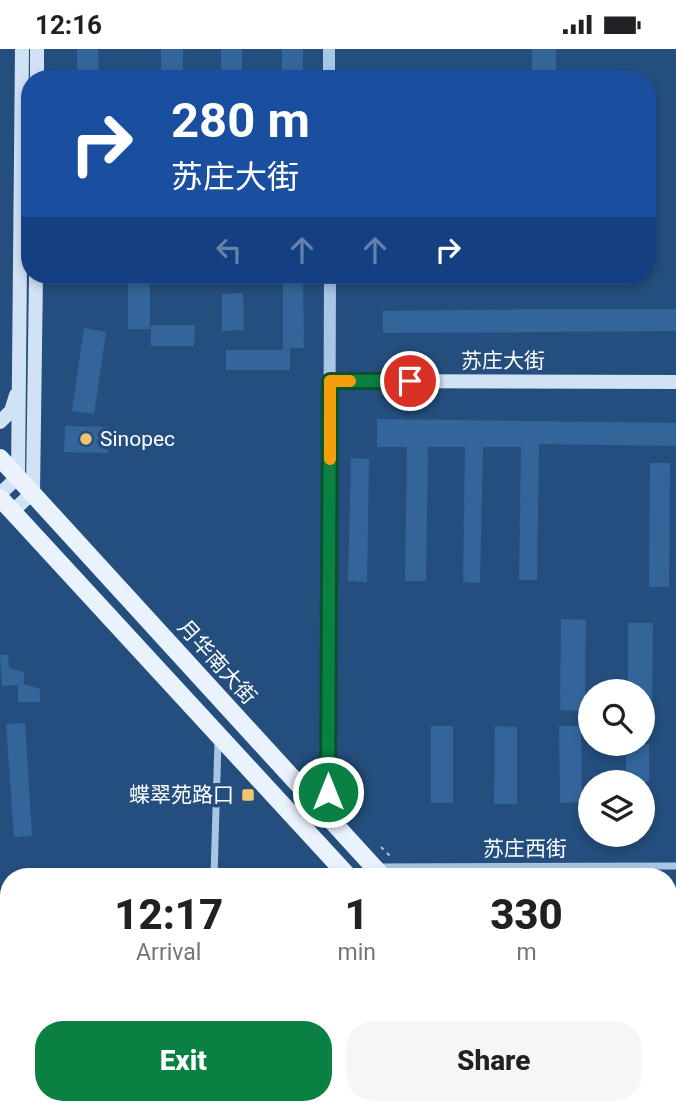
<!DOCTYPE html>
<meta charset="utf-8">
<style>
:root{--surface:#fff;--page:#f6f6f6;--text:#202124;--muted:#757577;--accent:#0b8043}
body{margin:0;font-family:Roboto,"Noto Sans SC",sans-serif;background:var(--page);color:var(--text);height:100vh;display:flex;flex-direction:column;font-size:26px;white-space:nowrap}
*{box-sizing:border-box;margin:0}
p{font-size:23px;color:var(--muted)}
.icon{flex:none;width:38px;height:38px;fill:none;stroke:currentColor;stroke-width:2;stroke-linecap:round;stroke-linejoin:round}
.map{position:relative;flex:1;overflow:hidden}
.panel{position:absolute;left:0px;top:819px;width:677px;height:247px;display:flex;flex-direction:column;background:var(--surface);border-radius:28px 28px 0 0;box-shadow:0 4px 10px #0003}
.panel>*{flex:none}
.top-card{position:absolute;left:21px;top:21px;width:635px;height:214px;border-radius:28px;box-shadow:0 4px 10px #0003;background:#1a4fa0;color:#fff;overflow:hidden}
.controls{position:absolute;left:578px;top:630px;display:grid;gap:14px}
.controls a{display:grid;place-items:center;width:77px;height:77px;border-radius:50%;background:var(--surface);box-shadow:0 4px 10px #0003;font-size:35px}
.pin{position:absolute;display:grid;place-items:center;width:60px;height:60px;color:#fff;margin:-30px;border:4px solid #fff;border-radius:50%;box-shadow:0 2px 7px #0007}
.me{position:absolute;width:77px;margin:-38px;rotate:0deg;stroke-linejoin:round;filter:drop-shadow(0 0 5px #0008)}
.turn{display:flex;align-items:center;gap:24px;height:147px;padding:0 35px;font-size:32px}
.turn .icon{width:91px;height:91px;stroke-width:2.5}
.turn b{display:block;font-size:49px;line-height:60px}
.lanes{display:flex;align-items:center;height:66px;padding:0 35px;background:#0003;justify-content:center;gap:35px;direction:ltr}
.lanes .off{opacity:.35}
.eta{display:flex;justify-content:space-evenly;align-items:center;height:119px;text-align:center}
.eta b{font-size:42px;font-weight:800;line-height:49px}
.action{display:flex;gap:14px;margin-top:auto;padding:14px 35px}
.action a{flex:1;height:80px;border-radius:28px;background:var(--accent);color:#fff;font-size:28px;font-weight:800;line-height:80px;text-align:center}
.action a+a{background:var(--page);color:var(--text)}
.status{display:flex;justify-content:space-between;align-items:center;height:49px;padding:0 35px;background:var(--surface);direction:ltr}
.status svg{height:19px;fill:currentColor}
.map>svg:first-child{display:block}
.building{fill:#34659a}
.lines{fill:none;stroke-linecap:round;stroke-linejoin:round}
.path{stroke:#a9c6e5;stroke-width:2;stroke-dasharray:3.5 5;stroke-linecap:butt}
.service{stroke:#a9c6e5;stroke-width:5}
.minor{stroke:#a9c6e5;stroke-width:7}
.tertiary{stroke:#a9c6e5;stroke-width:12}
.secondary{stroke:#d2e2f5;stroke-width:14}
.primary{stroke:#eaf2fd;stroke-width:18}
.route-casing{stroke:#07532c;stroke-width:18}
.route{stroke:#0b8043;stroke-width:12}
.slow{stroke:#f59e0b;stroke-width:12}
.poi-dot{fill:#f0c56d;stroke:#244e7d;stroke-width:2.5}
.labels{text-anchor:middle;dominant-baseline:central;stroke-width:7;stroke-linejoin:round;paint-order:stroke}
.street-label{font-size:21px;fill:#fff;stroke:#244e7d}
.poi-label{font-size:21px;fill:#fff;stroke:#244e7d;text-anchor:start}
</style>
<div class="status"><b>12:16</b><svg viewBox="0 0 49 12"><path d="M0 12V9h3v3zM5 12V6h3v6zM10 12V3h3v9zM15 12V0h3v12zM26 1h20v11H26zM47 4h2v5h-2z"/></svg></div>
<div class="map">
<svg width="676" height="1065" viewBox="0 0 676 1065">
<rect width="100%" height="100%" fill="#244e7d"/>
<path class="building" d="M77,0h21l1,30h-22z
M161,0h22v30h-22z
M221,0h21v30h-21z
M282,0h21v30h-21z
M532,0h24v30h-24z
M128,226h22v54h-22z
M283,226h20l1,73h-14v22h-64v-20h57z
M243,244l1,37 -22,1v-37z
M545,260h131v22l-293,2v-22z
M151,276h44l-1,21h-43z
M84,279l22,4 -12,82 -22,-3z
M377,370l299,4v23l-137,-2 -2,136h-18l2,-133h-38l-3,136 -17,-1 2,-135h-37l-2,134h-21l2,-134h-30z
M65,377l44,1 -1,26 -44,-1z
M351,409l18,1 -2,123 -19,-1z
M650,414h20l-1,124h-20z
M561,570l25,1 -1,91 -25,-1z
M628,574h25l-1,88h-10v-20h-14z
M0,606h8l1,13 15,4v12l16,5v13h-22v-17l-16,1z
M25,674l7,113 -18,1 -8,-113z
M431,677h22v77h-22z
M495,677l22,1v77h-23z
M559,677h22l1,76 -22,1z
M626,695h23v38h-23z
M294,1057h23l-1,8h-22z"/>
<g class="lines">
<path class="path" d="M381,798l12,12"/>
<path class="service" d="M174,1057v4l10,4"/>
<path class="minor" d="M378,818l298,-1
M214,828l4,-136
M0,981h9
M206,1065v-8"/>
<path class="tertiary" d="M329,0v30
M328,770l2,-544"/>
<path class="secondary" d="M37,30v-30
M330,332l346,1
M0,373l11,-11 5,-16
M0,445l18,-17 4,-428
M13,462l20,-19 3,-217"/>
<path class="primary" d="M0,409l383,419
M0,449l349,379
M561,1057l8,8
M598,1057l7,8"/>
</g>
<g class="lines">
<defs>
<path id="route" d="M328,743l2,-411h80"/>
</defs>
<use href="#route" class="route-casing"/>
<use href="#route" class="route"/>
<path class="slow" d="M330,410v-78h20"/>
</g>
<g class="poi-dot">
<circle cx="86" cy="390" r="7"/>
<rect x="241" y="739" width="14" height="14" rx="3.5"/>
</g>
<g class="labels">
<g class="street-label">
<text x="503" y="312">苏庄大街</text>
<text transform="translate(217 613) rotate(48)">月华南大街</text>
<text x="525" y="800">苏庄西街</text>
</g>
<g class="poi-label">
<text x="100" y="390">Sinopec</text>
<text x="234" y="746" text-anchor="end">蝶翠苑路口</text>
</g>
</g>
</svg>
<div class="controls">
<a><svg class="icon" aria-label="search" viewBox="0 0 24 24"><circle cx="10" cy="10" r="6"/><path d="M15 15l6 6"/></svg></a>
<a><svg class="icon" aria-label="layers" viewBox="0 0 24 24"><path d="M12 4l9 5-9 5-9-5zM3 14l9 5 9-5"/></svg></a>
</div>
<div class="pin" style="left:410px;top:332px;background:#d93025"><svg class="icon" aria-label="arrive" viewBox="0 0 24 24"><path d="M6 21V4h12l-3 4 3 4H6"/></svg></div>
<svg class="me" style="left:328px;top:743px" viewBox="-20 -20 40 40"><circle r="17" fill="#0b8043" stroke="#fff" stroke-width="3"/><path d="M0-11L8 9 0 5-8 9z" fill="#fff"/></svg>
<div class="top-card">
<div class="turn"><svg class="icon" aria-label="right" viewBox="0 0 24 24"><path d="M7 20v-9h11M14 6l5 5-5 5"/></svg><div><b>280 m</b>苏庄大街</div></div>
<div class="lanes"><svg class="icon off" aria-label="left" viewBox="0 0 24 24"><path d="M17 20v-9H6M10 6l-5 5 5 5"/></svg><svg class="icon off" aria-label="ahead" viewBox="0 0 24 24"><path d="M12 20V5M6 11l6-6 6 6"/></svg><svg class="icon off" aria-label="ahead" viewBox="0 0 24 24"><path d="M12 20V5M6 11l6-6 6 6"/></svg><svg class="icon" aria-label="right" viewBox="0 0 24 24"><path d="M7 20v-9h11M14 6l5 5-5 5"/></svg></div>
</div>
<section class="panel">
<div class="eta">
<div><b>12:17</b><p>Arrival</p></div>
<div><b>1</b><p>min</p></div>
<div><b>330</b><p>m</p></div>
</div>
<div class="action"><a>Exit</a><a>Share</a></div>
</section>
</div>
